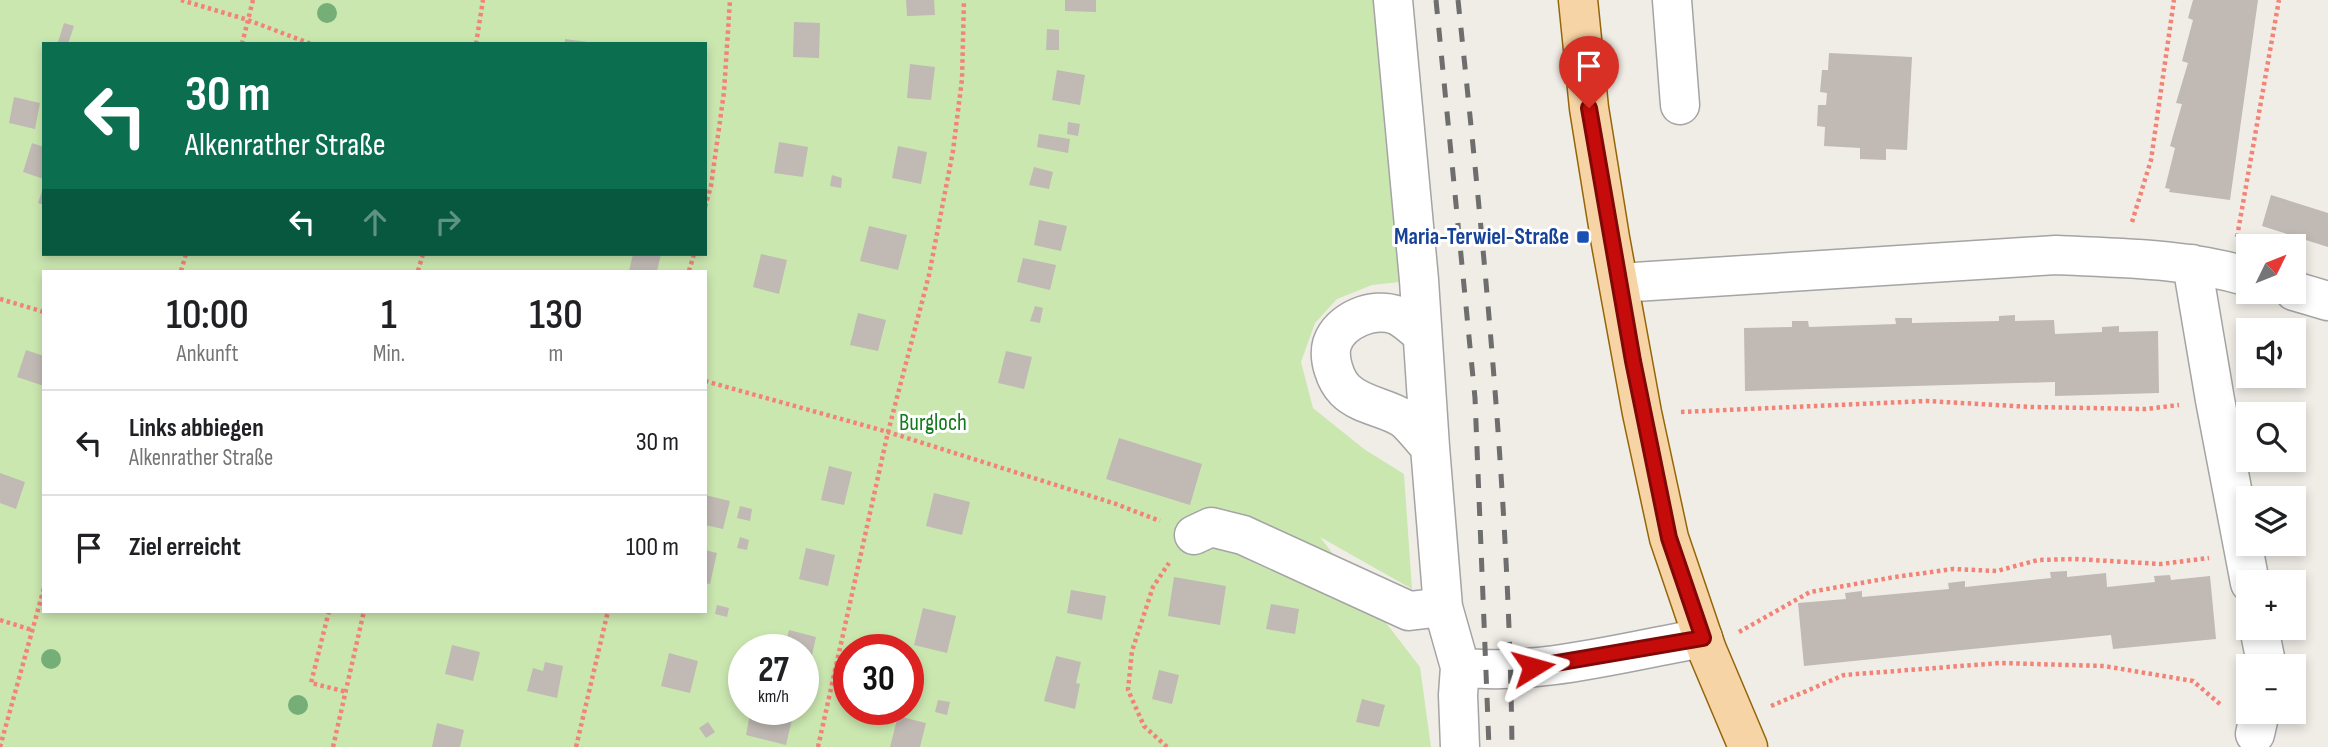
<!DOCTYPE html>
<html lang="de">
<meta charset="utf-8">
<style>
:root{--surface:#fff;--page:#f6f6f6;--text:#202124;--muted:#757577;--line:#e0e0e0}
body{margin:0;font-family:"Sofia Sans Condensed",sans-serif;background:var(--page);color:var(--text);height:100vh;display:flex;flex-direction:column;font-size:26px;white-space:nowrap}
*{box-sizing:border-box;margin:0}
p{font-size:23px;color:var(--muted)}
.icon{flex:none;width:38px;height:38px;fill:none;stroke:currentColor;stroke-width:2;stroke-linecap:round;stroke-linejoin:round}
.map{position:relative;flex:1;overflow:hidden}
.drawer{position:absolute;left:42px;top:270px;width:665px;height:343px;display:flex;flex-direction:column;background:var(--surface);border-radius:0px;box-shadow:0 4px 10px #0003}
.drawer>*{flex:none}
.hud{position:absolute;left:42px;top:42px;width:665px;height:214px;border-radius:0px;box-shadow:0 4px 10px #0003;background:#0b6e4f;color:#fff;overflow:hidden}
.needle{width:46px;rotate:47deg}
.controls{position:absolute;left:2236px;top:234px;display:grid;gap:14px}
.controls a{display:grid;place-items:center;width:70px;height:70px;border-radius:0px;background:var(--surface);box-shadow:0 4px 10px #0003;font-size:35px}
.speed{position:absolute;left:728px;top:634px;display:flex;gap:14px;font-size:35px;font-weight:700;text-align:center}
.speed>*{display:grid;place-content:center;width:91px;height:91px;border-radius:50%;background:var(--surface);box-shadow:0 4px 10px #0003;line-height:1}
.speed small{font-size:18px;font-weight:400}
.speed .limit{border:10px solid #d22;background:#fff;color:#111}
.pin{position:absolute;display:grid;place-items:center;width:60px;height:60px;color:#fff;margin:-72px -30px;border-radius:50% 50% 50% 0;rotate:-45deg;box-shadow:0 0 7px #0007}
.pin .icon{rotate:45deg}
.me{position:absolute;width:77px;margin:-38px;rotate:82deg;stroke-linejoin:round;filter:drop-shadow(0 0 5px #0008)}
.turn{display:flex;align-items:center;gap:24px;height:147px;padding:0 28px;font-size:32px}
.turn .icon{width:91px;height:91px;stroke-width:2.5}
.turn b{display:block;font-size:49px;line-height:60px}
.lanes{display:flex;align-items:center;height:66px;padding:0 28px;background:#0003;justify-content:center;gap:35px;direction:ltr}
.lanes .off{opacity:.35}
.eta{display:flex;justify-content:space-evenly;align-items:center;height:119px;text-align:center}
.eta b{font-size:42px;font-weight:600;line-height:49px}
ul{padding:0;list-style:none}
li{display:flex;align-items:center;gap:21px;height:105px;padding:0 28px;border-top:2px solid var(--line)}
li div{flex:1}
li b{display:block;font-size:26px}
li em{font-style:normal}
.map>svg:first-child{display:block}
.grass{fill:#cbe7b0;fill-rule:evenodd}
.building{fill:#c0b9b4}
.lines{fill:none;stroke-linecap:round;stroke-linejoin:round}
.minor-casing{stroke:#a4a4a4;stroke-width:41}
.major-casing{stroke:#946608;stroke-width:41}
.path{stroke:#f28376;stroke-width:4.5;stroke-dasharray:3.5 3.5;stroke-linecap:butt}
.minor{stroke:#fff;stroke-width:38}
.major{stroke:#f7d4a5;stroke-width:38}
.rail{stroke:#6e6e6e;stroke-width:5;stroke-dasharray:14 14;stroke-linecap:butt}
.tree{fill:#76ae77}
.route-casing{stroke:#800807;stroke-width:18}
.route{stroke:#c50c0b;stroke-width:12}
.transit-dot{fill:#1a4fb4;stroke:#fff;stroke-width:2.5}
.labels{text-anchor:middle;dominant-baseline:central;stroke-width:6;stroke-linejoin:round;paint-order:stroke}
.transit-label{font-size:23px;font-weight:bold;fill:#164399;stroke:#fff;text-anchor:end}
.park-label{font-size:23px;fill:#127a1b;stroke:#fff}
</style>
<div class="map">
<svg width="2328" height="747" viewBox="0 0 2328 747">
<rect width="100%" height="100%" fill="#f0ede7"/>
<path class="grass" d="M0,0h1378l31,281 -37,4 -35,14 -22,24 -14,39 12,46 51,41 40,25 8,115 -92,-52 100,130 11,80h-1431zM44,44h661v210h-661zM44,271h661v340h-661zM744,649h59v60h-59zM849,649h59v60h-59z"/>
<path class="building" d="M906,0h28l1,15 -28,1z
M1065,0h31v12l-31,-1z
M2193,0h65l-28,200 -61,-8 1,-3 -5,-1 10,-40 -5,-2 12,-42 -6,-1 12,-40 -6,-2 11,-41 -5,-2z
M794,22l26,1 -1,35 -26,-1z
M64,23l10,3 -6,18 -10,-2z
M1047,29l12,1v20h-13z
M565,39l23,3v2h-23z
M1829,53l83,4 -5,93 -21,-1v11l-26,-1v-11l-36,-2 1,-19 -8,-1 1,-21h8l1,-12 -7,-1 2,-22h6z
M910,64l25,3 -4,33 -24,-2z
M1057,70l28,5 -5,30 -28,-5z
M14,97l26,6 -5,26 -26,-6z
M1068,122l12,2 -2,12 -11,-2z
M1039,134l31,5 -2,14 -31,-6z
M779,142l29,5 -5,30 -29,-4z
M32,143l12,4v32l-21,-7z
M898,146l29,6 -6,32 -29,-6z
M1034,167l19,5 -4,17 -20,-4z
M832,175l10,3 -1,10 -11,-2z
M43,188h1v17l-6,-2z
M2271,195l57,18v34l-66,-21z
M1039,220l28,6 -6,25 -27,-6z
M869,226l38,9 -9,35 -38,-9z
M633,254h28l-4,17h-28z
M761,254l26,6 -8,34 -26,-7z
M1023,258l33,7 -6,25 -33,-8z
M1035,306l8,2 -3,15 -10,-2z
M858,313l28,7 -8,31 -28,-6z
M2015,315v6l39,-1 1,14 47,-2v-5l17,-1v6l39,-1 1,62 -104,3v-14l-310,9 -1,-63 48,-1v-6h16l1,6 87,-3 -1,-6h17v5l87,-2v-5z
M26,350l18,6v30l-27,-9z
M1006,351l26,6 -8,32 -26,-6z
M1119,438l83,26 -12,41 -84,-26z
M829,466l23,6 -8,33 -23,-5z
M0,473l25,9 -9,27 -16,-6z
M934,493l36,9 -8,33 -36,-9z
M705,495l25,6 -7,28 -18,-4z
M740,506l12,3 -2,12 -13,-3z
M740,537l9,3 -2,10 -10,-2z
M806,548l29,7 -7,31 -29,-7z
M705,550l12,3 -7,31 -5,-1z
M2067,571v6l39,-4 1,14 48,-5 -1,-6 16,-1 1,5 39,-4 6,63 -103,10 -2,-14 -307,31 -6,-63 48,-4 -1,-6 17,-2v6l87,-8 -1,-6 17,-2v6l86,-9 -1,-6z
M1174,577l52,9 -6,39 -52,-9z
M1071,590l35,6 -4,24 -35,-7z
M1271,604l28,5 -4,25 -29,-5z
M717,605l12,3 -2,9 -12,-3z
M923,608l33,8 -9,37 -33,-8z
M789,630l27,7 -7,32 -6,-2v-18h-19z
M452,645l28,7 -7,29 -28,-7z
M669,653l29,8 -8,32 -29,-7z
M1056,656l25,6 -5,21 4,1 -5,25 -31,-8z
M545,662l18,4 -6,32 -30,-7 6,-23 10,3z
M1159,670l20,5 -7,29 -20,-5z
M1362,699l23,6 -6,22 -23,-5z
M938,700l12,2 -3,13 -12,-3z
M772,709l21,6 -7,30 -40,-10 4,-21 20,5z
M898,716l28,7 -6,24h-30z
M708,722l7,10 -9,6 -7,-10z
M437,723l27,7 -4,17h-28z"/>
<g class="lines">
<defs>
<path id="minor" d="M1393,0l26,280 11,167 13,160 17,60 -2,28 2,52
M1672,0l8,105
M2192,264l23,136 35,183
M1619,283l437,-28c64,3 131,3 193,22
M2294,291l34,10
M1422,334c-8,-6 -17,-15 -26,-19 -23,-8 -56,5 -64,29 -4,14 3,36 13,46 16,16 41,17 59,29 9,7 18,20 26,28
M1194,535l17,-8 32,8 166,76 34,-4
M2259,628l8,39
M1460,667c75,10 168,-16 243,-29
M2255,734l5,-22"/>
<path id="major" d="M1578,0l11,108 21,130 32,175 27,125 38,112 41,97"/>
</defs>
<use href="#minor" class="minor-casing"/>
<use href="#major" class="major-casing"/>
<path class="path" d="M181,0l67,20 63,24
M242,44l11,-44
M476,44l7,-44
M705,207l6,-21 13,-94 6,-92
M2132,222l19,-62 23,-160
M2237,237l42,-237
M181,271l5,-17
M418,271l5,-17
M689,271l5,-17
M0,299l44,13
M705,381l183,51 228,72 44,17
M1681,412l246,-11 104,6 115,2 33,-4
M329,611l-18,72 36,9
M0,620l32,10
M1739,632l71,-40 85,-15 58,-8 44,2 41,-11 37,-1 86,5 48,-6
M1771,706l73,-31 156,-12 104,3 89,15 28,24
M0,747l44,-159
M333,747l31,-136
M576,747l32,-136
M818,747l70,-315 41,-157 24,-124 9,-72 2,-79
M1167,747l-23,-21 -16,-36 4,-39 21,-64 16,-24"/>
<use href="#minor" class="minor"/>
<use href="#major" class="major"/>
<path class="rail" d="M1436,0l39,398 14,349
M1458,0c26,248 51,497 54,747"/>
</g>
<g class="tree">
<circle cx="327" cy="13" r="10"/>
<circle cx="51" cy="659" r="10"/>
<circle cx="298" cy="705" r="10"/>
</g>
<g class="lines">
<defs>
<path id="route" d="M1533,667l170,-29 -34,-100 -36,-177 -44,-253"/>
</defs>
<use href="#route" class="route-casing"/>
<use href="#route" class="route"/>
</g>
<rect class="transit-dot" x="1576" y="230" width="14" height="14" rx="3.5"/>
<g class="labels">
<g class="transit-label">
<text x="1569" y="237">Maria-Terwiel-Straße</text>
</g>
<g class="park-label">
<text x="933" y="423">Burgloch</text>
</g>
</g>
</svg>
<div class="controls">
<a><svg class="needle" viewBox="-14 -14 28 28"><path d="M0-13l5 13h-10z" fill="#e53935"/><path d="M0 13l5-13h-10z" fill="#757577"/></svg></a>
<a><svg class="icon" aria-label="sound" viewBox="0 0 24 24"><path d="M4 9h4l5-4v14l-5-4H4zM17 9q2 3 0 6"/></svg></a>
<a><svg class="icon" aria-label="search" viewBox="0 0 24 24"><circle cx="10" cy="10" r="6"/><path d="M15 15l6 6"/></svg></a>
<a><svg class="icon" aria-label="layers" viewBox="0 0 24 24"><path d="M12 4l9 5-9 5-9-5zM3 14l9 5 9-5"/></svg></a>
<a>+</a>
<a>−</a>
</div>
<div class="speed"><div>27<small>km/h</small></div><div class="limit">30</div></div>
<div class="pin" style="left:1589px;top:108px;background:#d93025"><svg class="icon" aria-label="arrive" viewBox="0 0 24 24"><path d="M6 21V4h12l-3 4 3 4H6"/></svg></div>
<svg class="me" style="left:1533px;top:667px" viewBox="-20 -20 40 40"><path d="M0-17L14 15 0 8-14 15z" fill="#c50c0b" stroke="#fff" stroke-width="4"/></svg>
<div class="hud">
<div class="turn"><svg class="icon" aria-label="left" viewBox="0 0 24 24"><path d="M17 20v-9H6M10 6l-5 5 5 5"/></svg><div><b>30 m</b>Alkenrather Straße</div></div>
<div class="lanes"><svg class="icon" aria-label="left" viewBox="0 0 24 24"><path d="M17 20v-9H6M10 6l-5 5 5 5"/></svg><svg class="icon off" aria-label="ahead" viewBox="0 0 24 24"><path d="M12 20V5M6 11l6-6 6 6"/></svg><svg class="icon off" aria-label="right" viewBox="0 0 24 24"><path d="M7 20v-9h11M14 6l5 5-5 5"/></svg></div>
</div>
<section class="drawer">
<div class="eta">
<div><b>10:00</b><p>Ankunft</p></div>
<div><b>1</b><p>Min.</p></div>
<div><b>130</b><p>m</p></div>
</div>
<ul>
<li><svg class="icon" aria-label="left" viewBox="0 0 24 24"><path d="M17 20v-9H6M10 6l-5 5 5 5"/></svg><div><b>Links abbiegen</b><p>Alkenrather Straße</p></div><em>30 m</em></li>
<li><svg class="icon" aria-label="arrive" viewBox="0 0 24 24"><path d="M6 21V4h12l-3 4 3 4H6"/></svg><div><b>Ziel erreicht</b></div><em>100 m</em></li>
</ul>
</section>
</div>
